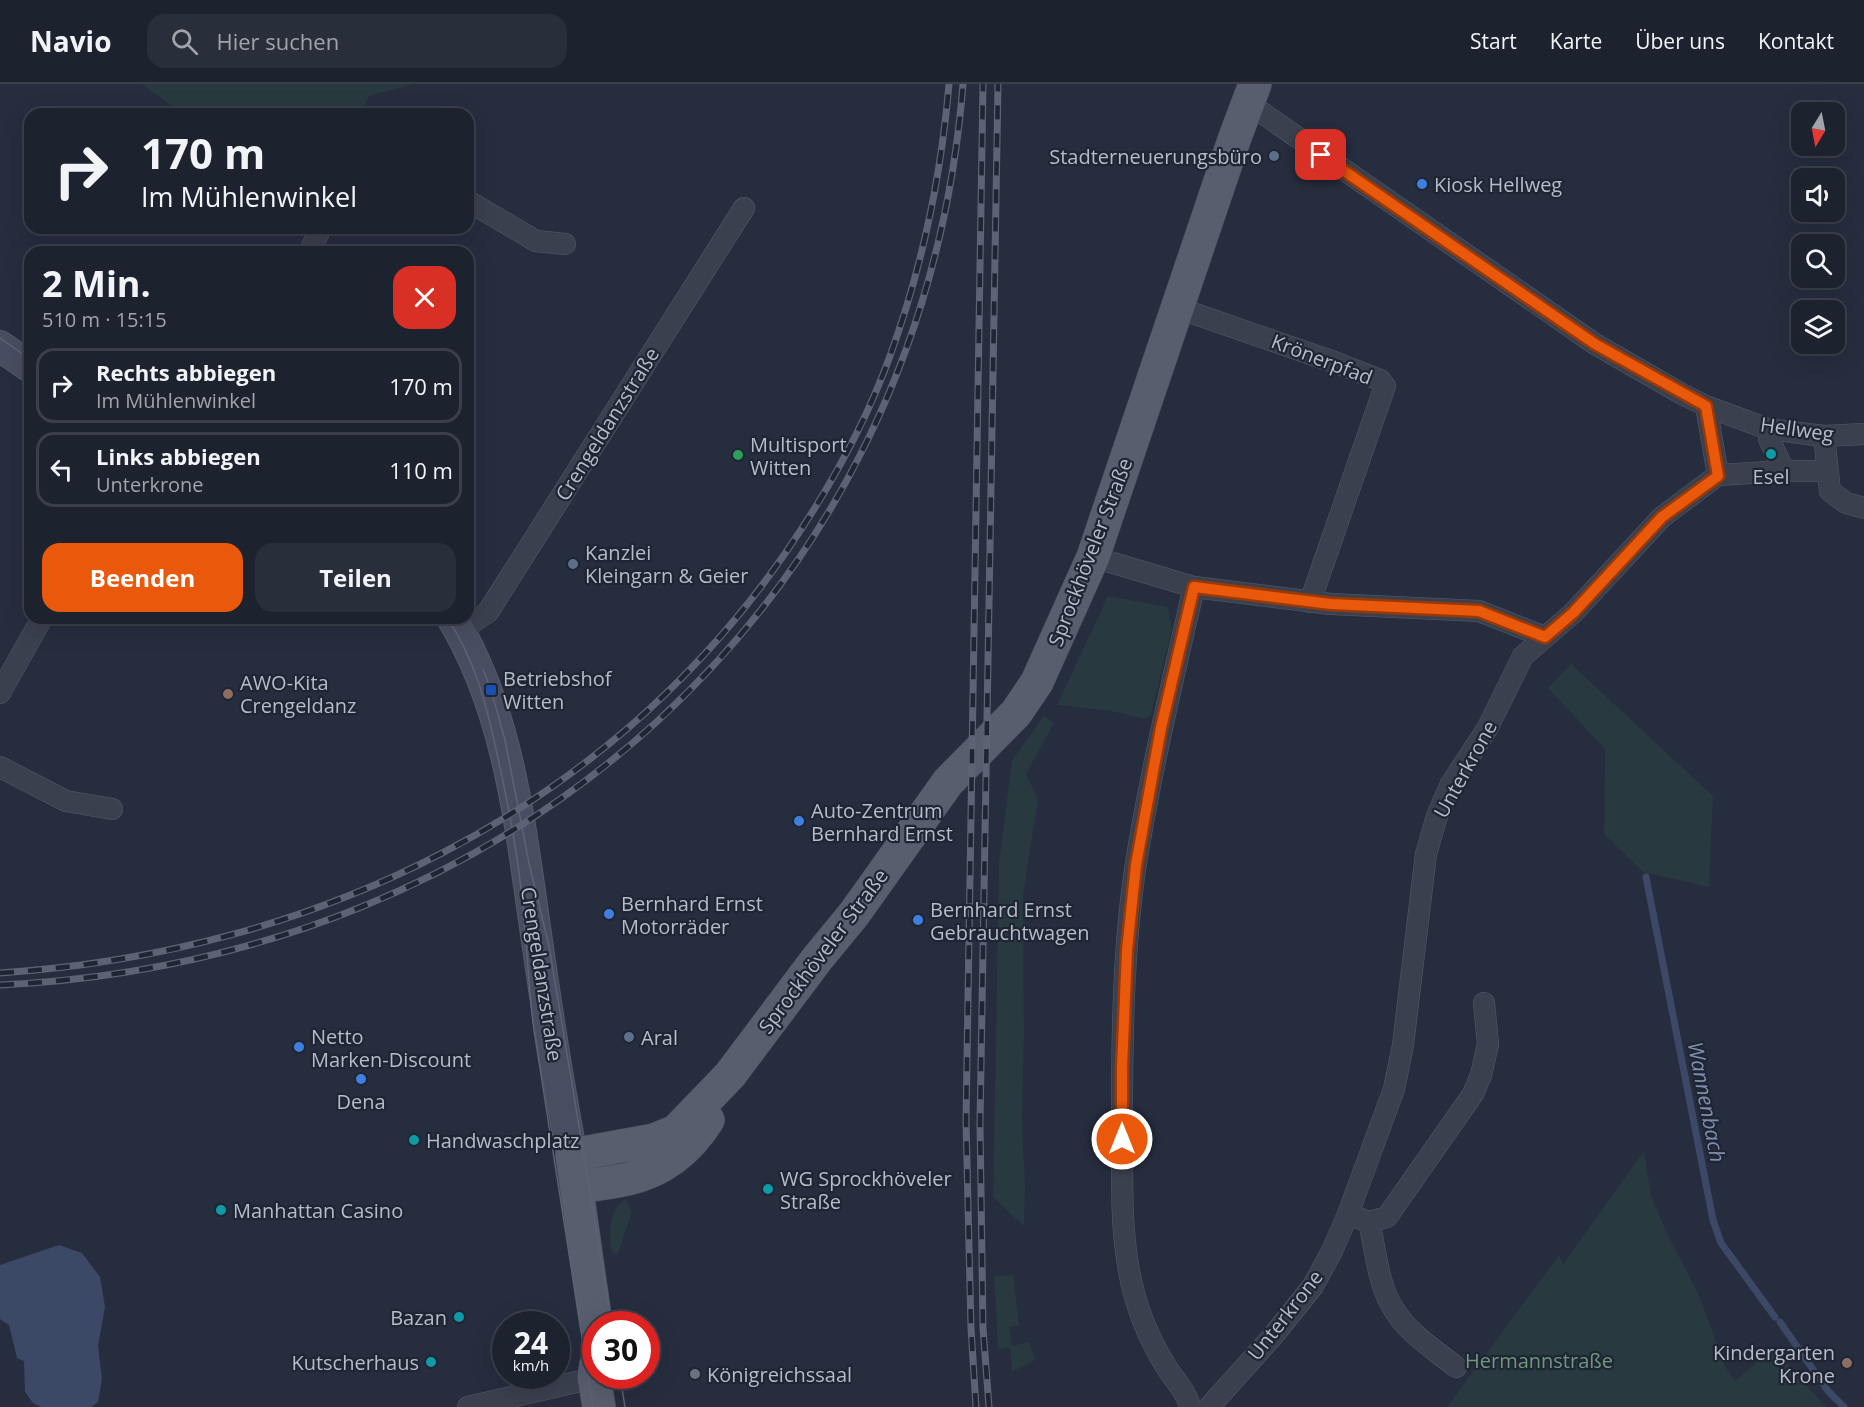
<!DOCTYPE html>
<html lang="de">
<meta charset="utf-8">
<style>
:root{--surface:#1c222e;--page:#292f3a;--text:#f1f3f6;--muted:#a0a4aa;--line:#3a3f4a;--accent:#ea580c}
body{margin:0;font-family:"Open Sans",sans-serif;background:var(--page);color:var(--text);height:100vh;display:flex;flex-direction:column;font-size:22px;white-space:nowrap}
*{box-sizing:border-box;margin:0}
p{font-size:20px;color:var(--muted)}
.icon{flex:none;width:33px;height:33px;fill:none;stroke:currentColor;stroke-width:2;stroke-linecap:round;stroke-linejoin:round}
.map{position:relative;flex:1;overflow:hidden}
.sheet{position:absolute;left:24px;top:162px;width:450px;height:378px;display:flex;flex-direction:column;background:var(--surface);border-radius:18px;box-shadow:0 6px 24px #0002,0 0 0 2px var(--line)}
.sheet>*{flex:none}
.guide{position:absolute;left:24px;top:24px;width:450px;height:126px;border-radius:18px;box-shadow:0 6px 24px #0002,0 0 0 2px var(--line);background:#1c222e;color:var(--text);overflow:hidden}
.needle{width:39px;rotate:190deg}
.buttons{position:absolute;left:1791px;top:18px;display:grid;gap:12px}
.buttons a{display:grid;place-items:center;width:54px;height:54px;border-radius:12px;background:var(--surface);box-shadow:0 6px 24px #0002,0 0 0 2px var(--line);font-size:30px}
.speed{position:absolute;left:492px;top:1227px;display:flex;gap:12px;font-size:30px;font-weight:700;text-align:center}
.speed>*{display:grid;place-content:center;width:78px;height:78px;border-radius:50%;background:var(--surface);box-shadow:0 6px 24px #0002,0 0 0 2px var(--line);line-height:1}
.speed small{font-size:15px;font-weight:400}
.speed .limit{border:9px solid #d22;background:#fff;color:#111}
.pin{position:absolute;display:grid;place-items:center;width:51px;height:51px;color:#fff;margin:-26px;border-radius:12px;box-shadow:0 3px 9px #0006}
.me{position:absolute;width:66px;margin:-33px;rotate:0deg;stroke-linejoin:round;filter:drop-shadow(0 0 4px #0008)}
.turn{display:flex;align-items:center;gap:21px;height:126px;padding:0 18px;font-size:27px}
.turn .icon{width:78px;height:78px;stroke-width:2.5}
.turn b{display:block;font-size:42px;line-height:51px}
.round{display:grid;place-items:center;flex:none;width:63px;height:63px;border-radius:18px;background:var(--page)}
.overview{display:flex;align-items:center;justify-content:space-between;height:102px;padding:0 18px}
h1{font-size:36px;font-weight:700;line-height:45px}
.primary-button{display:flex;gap:12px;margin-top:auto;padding:12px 18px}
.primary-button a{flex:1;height:69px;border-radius:18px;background:var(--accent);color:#fff;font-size:24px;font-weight:700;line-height:69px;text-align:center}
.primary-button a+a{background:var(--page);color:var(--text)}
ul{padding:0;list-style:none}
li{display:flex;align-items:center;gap:18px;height:75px;margin:0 12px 9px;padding:0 6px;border:3px solid var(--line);border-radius:18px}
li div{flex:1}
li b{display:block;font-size:22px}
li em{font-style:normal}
header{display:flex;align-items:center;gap:36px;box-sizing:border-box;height:84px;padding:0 30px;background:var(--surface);border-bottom:2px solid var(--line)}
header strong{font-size:28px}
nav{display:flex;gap:33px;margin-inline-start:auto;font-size:21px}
.search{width:420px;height:54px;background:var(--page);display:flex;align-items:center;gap:15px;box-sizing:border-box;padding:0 21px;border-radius:18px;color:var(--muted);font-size:22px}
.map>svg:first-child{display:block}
.green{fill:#28393f}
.water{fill:#3c4966}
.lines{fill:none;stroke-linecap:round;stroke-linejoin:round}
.stream{stroke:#3c4966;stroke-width:7}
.minor-casing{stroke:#555b69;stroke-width:22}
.secondary-casing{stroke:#555b69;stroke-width:32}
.primary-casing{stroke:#434957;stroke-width:34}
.minor{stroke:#3a404e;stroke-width:21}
.secondary{stroke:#484e61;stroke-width:30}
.primary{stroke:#585e6e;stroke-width:33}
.tram{stroke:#5c6375;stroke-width:1.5}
.rail-casing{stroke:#5c6375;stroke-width:7}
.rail{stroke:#1f2533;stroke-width:4.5;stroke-dasharray:14;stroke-linecap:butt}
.route-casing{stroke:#983908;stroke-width:15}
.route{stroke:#ea580c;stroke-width:10}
.service-dot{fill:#5c6f8a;stroke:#1f2533;stroke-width:2}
.shop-dot{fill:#3f7fe0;stroke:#1f2533;stroke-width:2}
.culture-dot{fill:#0f9aa8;stroke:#1f2533;stroke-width:2}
.leisure-dot{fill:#2e9e5b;stroke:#1f2533;stroke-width:2}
.transit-dot{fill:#1a4fb4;stroke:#1f2533;stroke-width:2}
.education-dot{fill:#8d6e63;stroke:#1f2533;stroke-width:2}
.worship-dot{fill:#6b7280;stroke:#1f2533;stroke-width:2}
.labels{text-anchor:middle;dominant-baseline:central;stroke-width:4.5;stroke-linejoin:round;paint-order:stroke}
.poi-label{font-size:20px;fill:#b6bbc9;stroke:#1f2533;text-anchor:start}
.street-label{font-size:20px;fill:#b6bbc9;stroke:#1f2533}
.park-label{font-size:20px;fill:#6e987d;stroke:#1f2533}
.water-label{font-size:21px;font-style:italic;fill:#7f8eaf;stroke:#1f2533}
</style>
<header>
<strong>Navio</strong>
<div class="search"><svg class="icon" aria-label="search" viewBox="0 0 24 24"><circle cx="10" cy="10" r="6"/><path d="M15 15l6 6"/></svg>Hier suchen</div>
<nav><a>Start</a><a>Karte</a><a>Über uns</a><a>Kontakt</a></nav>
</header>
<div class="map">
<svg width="1864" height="1323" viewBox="0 0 1864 1323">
<rect width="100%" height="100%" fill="#262d3e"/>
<path class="green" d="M142,0h273l-46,12 -8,18h-178z
M1108,512l60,11 4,22 -21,86 -6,4 -34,-8 -54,-6z
M1571,580l142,132 -4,91 -66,-15 -39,-38 1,-85 -57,-61z
M1044,632l10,7 -28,51 12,25 -15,97 1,138 -2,85 3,67 -1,40 -31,-29 6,-334 13,-103z
M1644,1067l7,45 16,37 32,62 26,71 10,15 38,-33 53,59h-379l112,-152 4,9z
M625,1115l7,12 -14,42 -3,1 -3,-2c-3,-21 -5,-38 13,-53z
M1013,1191l6,50 -10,2 3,19 17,-4 6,18 -23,12 -2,-25 -12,2 -4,-73z"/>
<path class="water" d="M59,1161l23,8 18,24 5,30 -7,39 4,33 -4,23 -7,5h-50l-8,-4 -8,-11 -1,-31 -7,-3 -8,-33 -9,-6v-54z"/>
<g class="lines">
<path class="stream" d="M1646,793l67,343 8,23 54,74
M1780,1238l48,69 16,16"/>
<defs>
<path id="minor" d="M1248,19l347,241 87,50 24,12 62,23 56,7 40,-2
M468,117l68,40 29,3
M309,168l12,-24
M1178,224l156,54 46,18 5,6 -75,216
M1824,352l6,55 16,12 18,5
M1769,355l15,32
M1718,391l66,-4h34
M1093,473l101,30 137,17 148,7 66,26
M460,547l28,-19 256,-404
M0,609l42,-75
M0,683l66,34 46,8
M1348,1130l21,8 18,-5 86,-123 8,-19 7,-31 -4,-41
M1369,1138c7,29 9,65 26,89 14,23 40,39 61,56
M468,1323l134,-31
M1190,1323c-3,-15 -15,-26 -23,-39 -21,-33 -35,-72 -40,-110 -7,-45 -4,-91 -5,-136 0,-86 1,-174 14,-259 15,-93 37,-184 58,-276
M1209,1323l63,-70 41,-51 19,-35 16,-37 46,-125 9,-44 23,-191 11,-38 14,-32 36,-55 36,-73 50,-43 89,-96 56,-42 -12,-69"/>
<path id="secondary" d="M0,262l30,21
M452,534c55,91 67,198 82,302 11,78 23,157 38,235"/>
<path id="primary" d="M577,1104c16,-4 34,-5 51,-9 35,-8 61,-29 80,-59
M596,1240l-24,-169 82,-15 22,-9 54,-56 87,-116 37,-45 94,-132 68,-69 21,-31 56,-125 141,-417 21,-56
M596,1280l-2,13 5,30"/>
</defs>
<use href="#minor" class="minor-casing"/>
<use href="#secondary" class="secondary-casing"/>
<use href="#primary" class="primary-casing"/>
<use href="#minor" class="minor"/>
<use href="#secondary" class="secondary"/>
<use href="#primary" class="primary"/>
<path class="tram" d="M0,254l30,21
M447,534c27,39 39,85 49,131 11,49 21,99 26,149 5,44 6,88 12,132l59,377
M483,585l8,21 14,50 24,123 20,83 63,378
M620,1292l5,31"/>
<defs>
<path id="rail" d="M0,889c311,-20 607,-160 786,-421 42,-61 79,-127 104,-196 32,-88 51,-179 59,-272
M0,901c512,-24 922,-381 963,-901
M976,1323l-5,-79 -5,-207 17,-1037
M989,1323l-6,-79 -3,-205 18,-1039"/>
</defs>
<use href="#rail" class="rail-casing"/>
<use href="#rail" class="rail"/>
</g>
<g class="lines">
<defs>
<path id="route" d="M1122,1055v-71l5,-118 9,-85 25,-137 33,-141 137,17 148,7 66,26 28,-24 89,-96 56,-41 -12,-70 -111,-62 -274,-189"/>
</defs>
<use href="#route" class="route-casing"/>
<use href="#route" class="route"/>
</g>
<g class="service-dot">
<circle cx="1274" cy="72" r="6"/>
<circle cx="573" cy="480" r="6"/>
<circle cx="629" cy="953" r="6"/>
</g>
<g class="shop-dot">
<circle cx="1422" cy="100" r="6"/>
<circle cx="799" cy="737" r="6"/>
<circle cx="609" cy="830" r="6"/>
<circle cx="918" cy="836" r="6"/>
<circle cx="299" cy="963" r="6"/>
<circle cx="361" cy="995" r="6"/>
</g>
<g class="culture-dot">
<circle cx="1771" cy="370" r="6"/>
<circle cx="414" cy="1056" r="6"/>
<circle cx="768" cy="1105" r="6"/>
<circle cx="221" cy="1126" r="6"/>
<circle cx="459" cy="1233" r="6"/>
<circle cx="431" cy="1278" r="6"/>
</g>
<circle class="leisure-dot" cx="738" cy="371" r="6"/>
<rect class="transit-dot" x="485" y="600" width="12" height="12" rx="3"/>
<g class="education-dot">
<circle cx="228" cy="610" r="6"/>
<circle cx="1847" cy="1279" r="6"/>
</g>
<circle class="worship-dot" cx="695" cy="1290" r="6"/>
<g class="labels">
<g class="poi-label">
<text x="1262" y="72" text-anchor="end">Stadterneuerungsbüro</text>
<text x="1434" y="100">Kiosk Hellweg</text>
<text x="750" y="360">Multisport<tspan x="750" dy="23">Witten</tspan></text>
<text x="1771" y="392" text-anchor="middle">Esel</text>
<text x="585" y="468">Kanzlei<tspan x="585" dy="23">Kleingarn &amp; Geier</tspan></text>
<text x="503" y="594">Betriebshof<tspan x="503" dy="23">Witten</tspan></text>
<text x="240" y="598">AWO-Kita<tspan x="240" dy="23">Crengeldanz</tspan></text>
<text x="811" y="726">Auto-Zentrum<tspan x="811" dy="23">Bernhard Ernst</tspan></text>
<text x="621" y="819">Bernhard Ernst<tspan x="621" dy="23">Motorräder</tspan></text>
<text x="930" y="825">Bernhard Ernst<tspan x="930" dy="23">Gebrauchtwagen</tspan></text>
<text x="311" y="952">Netto<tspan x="311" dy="23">Marken-Discount</tspan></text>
<text x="641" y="953">Aral</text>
<text x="361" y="1017" text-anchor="middle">Dena</text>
<text x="426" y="1056">Handwaschplatz</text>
<text x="780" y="1094">WG Sprockhöveler<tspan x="780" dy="23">Straße</tspan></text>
<text x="233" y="1126">Manhattan Casino</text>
<text x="447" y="1233" text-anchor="end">Bazan</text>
<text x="1835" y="1268" text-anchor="end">Kindergarten<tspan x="1835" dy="23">Krone</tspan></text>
<text x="419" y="1278" text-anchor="end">Kutscherhaus</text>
<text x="707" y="1290">Königreichssaal</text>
</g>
<g class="street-label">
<text transform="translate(1322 275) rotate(21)">Krönerpfad</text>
<text transform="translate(607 340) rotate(-58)">Crengeldanzstraße</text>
<text transform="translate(1797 345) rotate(8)">Hellweg</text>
<text transform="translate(1090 468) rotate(-69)">Sprockhöveler Straße</text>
<text transform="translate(1465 685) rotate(-61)">Unterkrone</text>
<text transform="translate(823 867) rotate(-53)">Sprockhöveler Straße</text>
<text transform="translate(542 890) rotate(81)">Crengeldanzstraße</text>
<text transform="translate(1285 1231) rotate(-52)">Unterkrone</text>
</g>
<g class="park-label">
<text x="1539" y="1276">Hermannstraße</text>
</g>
<g class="water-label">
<text transform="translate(1707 1018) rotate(79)">Wannenbach</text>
</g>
</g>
</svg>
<div class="buttons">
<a><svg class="needle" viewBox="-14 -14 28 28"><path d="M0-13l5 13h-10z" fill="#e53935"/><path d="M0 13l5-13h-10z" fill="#a0a4aa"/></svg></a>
<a><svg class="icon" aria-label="sound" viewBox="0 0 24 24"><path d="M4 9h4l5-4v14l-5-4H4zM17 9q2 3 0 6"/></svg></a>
<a><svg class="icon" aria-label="search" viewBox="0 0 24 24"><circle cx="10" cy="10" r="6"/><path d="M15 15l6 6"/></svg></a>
<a><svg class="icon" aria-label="layers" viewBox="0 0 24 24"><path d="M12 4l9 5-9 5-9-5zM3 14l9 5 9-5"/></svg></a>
</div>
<div class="speed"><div>24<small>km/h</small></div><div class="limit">30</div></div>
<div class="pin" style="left:1321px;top:71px;background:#d93025"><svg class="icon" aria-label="arrive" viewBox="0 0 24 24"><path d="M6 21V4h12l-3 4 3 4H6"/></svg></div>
<svg class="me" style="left:1122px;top:1055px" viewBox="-20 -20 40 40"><circle r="17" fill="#ea580c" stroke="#fff" stroke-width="3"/><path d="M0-11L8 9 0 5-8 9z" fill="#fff"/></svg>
<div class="guide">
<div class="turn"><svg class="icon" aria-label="right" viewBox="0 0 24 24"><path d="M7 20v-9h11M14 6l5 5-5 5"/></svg><div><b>170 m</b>Im Mühlenwinkel</div></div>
</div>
<section class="sheet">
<div class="overview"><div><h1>2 Min.</h1><p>510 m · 15:15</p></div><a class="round" style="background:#d93025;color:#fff"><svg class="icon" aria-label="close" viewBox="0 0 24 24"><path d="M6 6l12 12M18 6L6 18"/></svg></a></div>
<ul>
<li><svg class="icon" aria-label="right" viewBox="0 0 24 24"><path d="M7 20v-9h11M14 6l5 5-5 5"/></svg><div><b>Rechts abbiegen</b><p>Im Mühlenwinkel</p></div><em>170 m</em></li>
<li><svg class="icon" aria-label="left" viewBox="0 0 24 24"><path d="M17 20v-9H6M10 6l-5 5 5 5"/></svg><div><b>Links abbiegen</b><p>Unterkrone</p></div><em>110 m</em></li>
</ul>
<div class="primary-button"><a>Beenden</a><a>Teilen</a></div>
</section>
</div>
